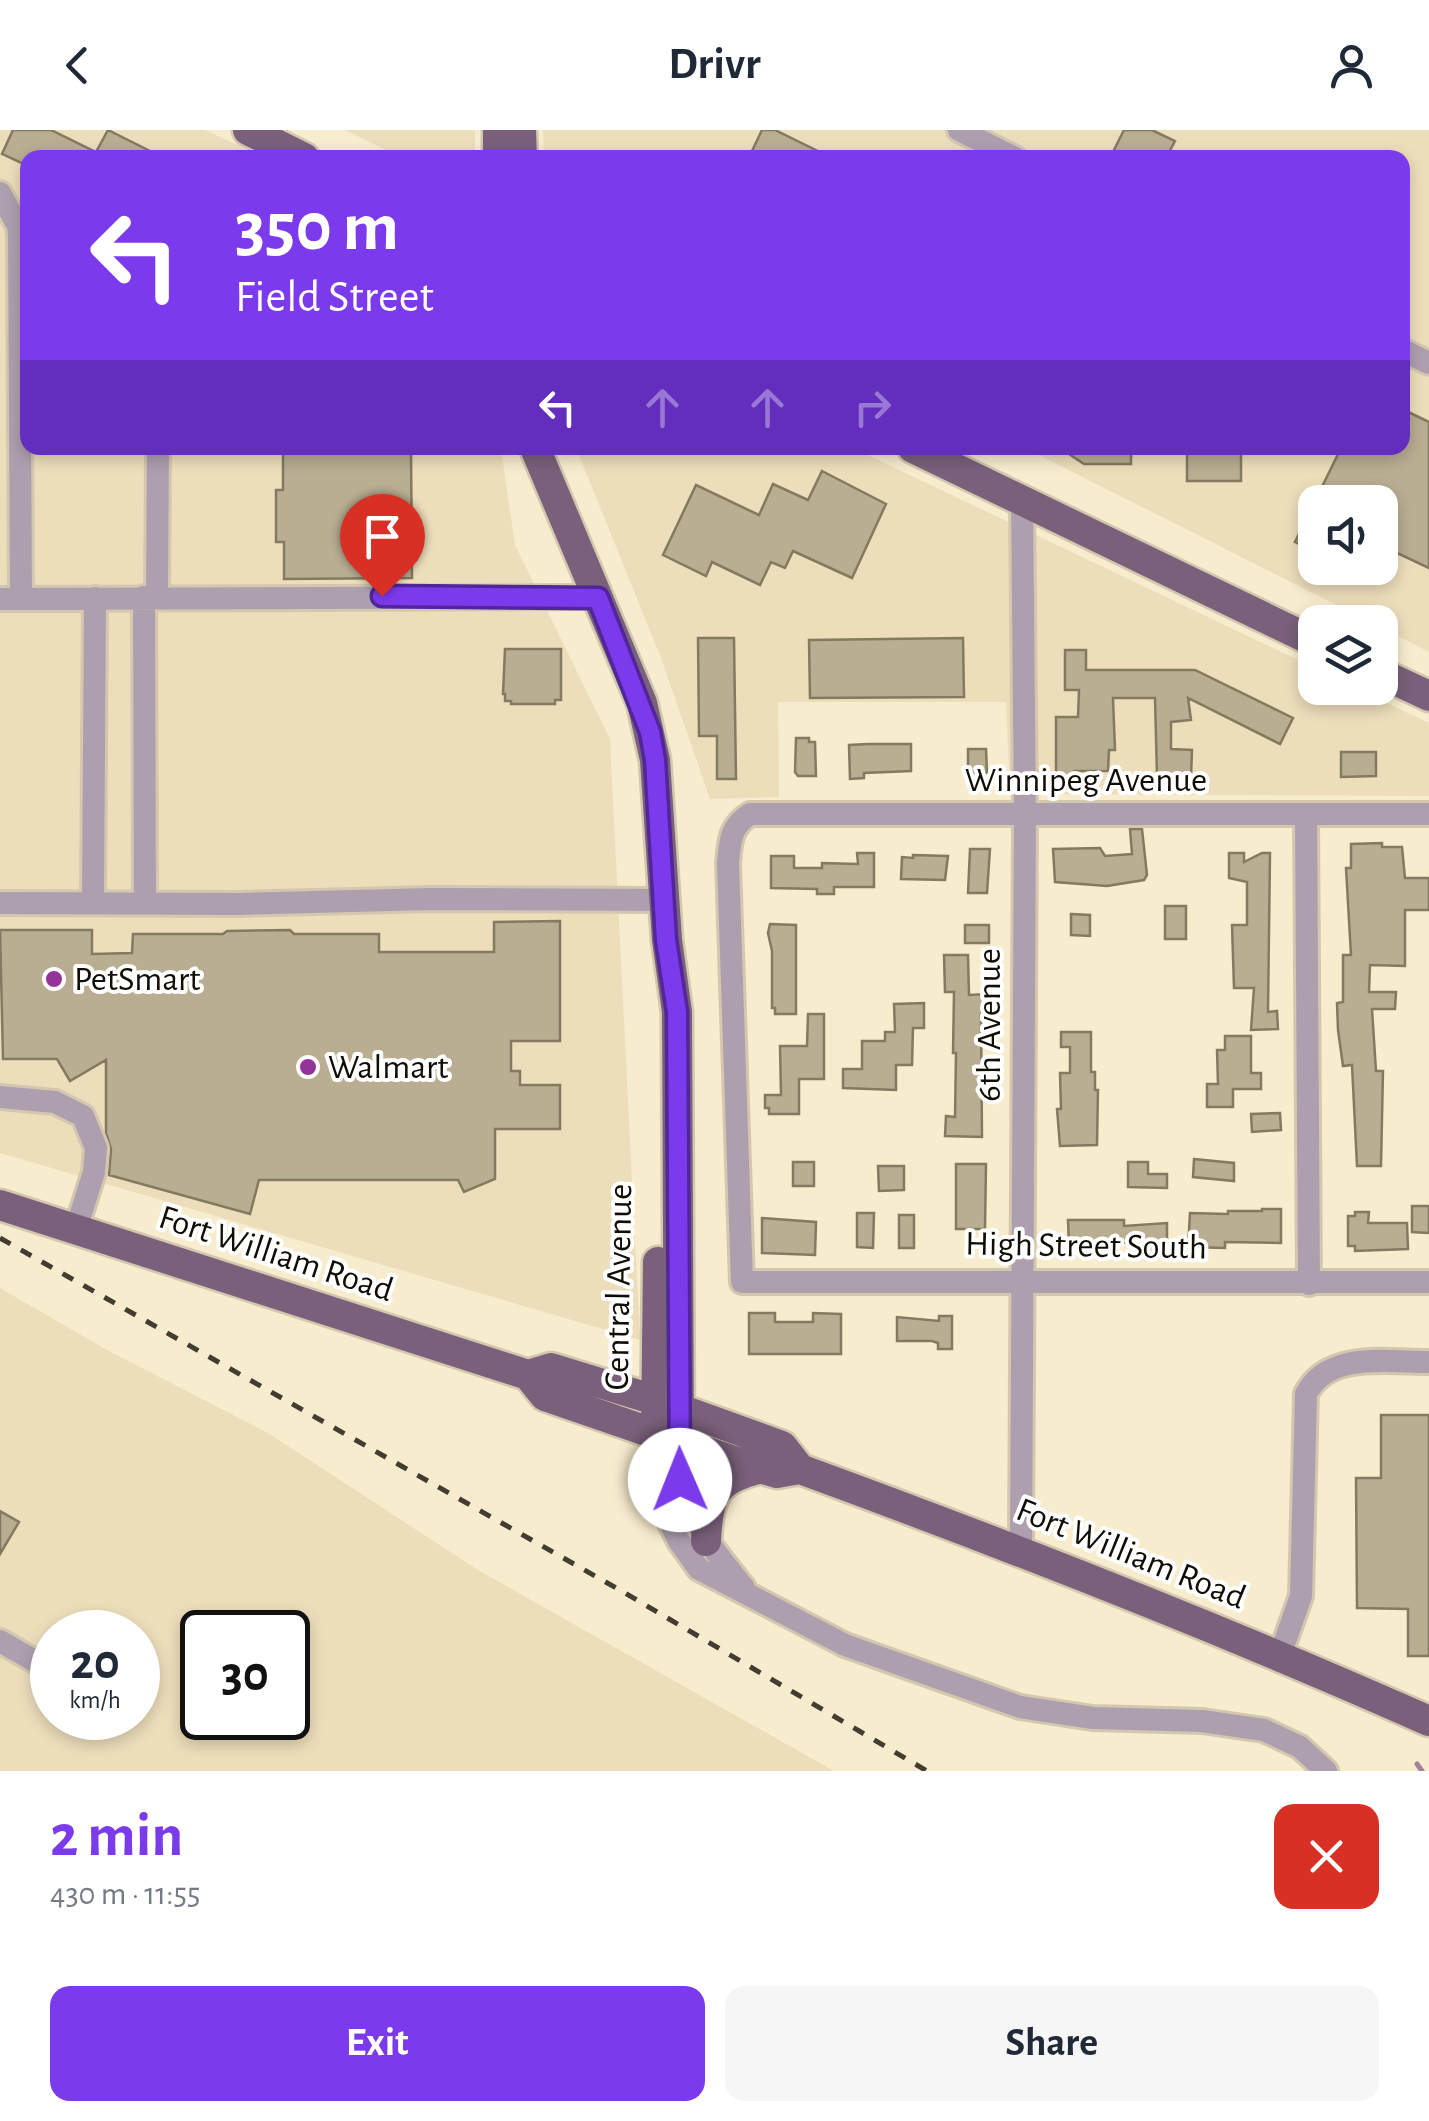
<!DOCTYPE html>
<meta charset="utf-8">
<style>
:root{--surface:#fff;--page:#f6f6f7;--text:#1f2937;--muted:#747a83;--accent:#7c3aed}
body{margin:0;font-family:"Alegreya Sans",sans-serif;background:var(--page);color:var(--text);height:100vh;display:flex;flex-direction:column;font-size:38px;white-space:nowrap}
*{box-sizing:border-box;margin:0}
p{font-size:32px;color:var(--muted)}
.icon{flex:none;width:55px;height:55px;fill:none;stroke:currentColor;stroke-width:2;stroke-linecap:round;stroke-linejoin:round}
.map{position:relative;height:1641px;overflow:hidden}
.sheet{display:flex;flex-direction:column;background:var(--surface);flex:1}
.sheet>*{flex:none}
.banner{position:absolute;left:20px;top:20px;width:1390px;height:305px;border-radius:20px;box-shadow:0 5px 15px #0003;background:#7c3aed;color:#fff;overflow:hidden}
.tools{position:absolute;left:1298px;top:355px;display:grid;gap:20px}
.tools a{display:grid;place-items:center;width:100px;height:100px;border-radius:20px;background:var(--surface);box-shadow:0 5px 15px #0003;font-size:50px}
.speed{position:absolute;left:30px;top:1480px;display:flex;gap:20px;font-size:50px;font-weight:700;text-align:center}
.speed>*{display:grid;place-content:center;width:130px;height:130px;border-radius:50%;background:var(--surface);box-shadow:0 5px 15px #0003;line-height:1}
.speed small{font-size:25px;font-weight:400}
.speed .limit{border:5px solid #111;border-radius:15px;background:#fff;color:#111}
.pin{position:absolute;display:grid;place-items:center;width:85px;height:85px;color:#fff;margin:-102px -42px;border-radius:50% 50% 50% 0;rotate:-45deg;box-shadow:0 0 10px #0007}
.pin .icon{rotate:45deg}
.me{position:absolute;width:110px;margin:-55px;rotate:359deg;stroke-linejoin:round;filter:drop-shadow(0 0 8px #0008)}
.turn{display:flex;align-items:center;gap:35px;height:210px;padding:0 50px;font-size:45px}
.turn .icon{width:130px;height:130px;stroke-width:2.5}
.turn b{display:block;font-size:70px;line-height:85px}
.lanes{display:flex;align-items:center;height:95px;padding:0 50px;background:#0003;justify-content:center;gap:50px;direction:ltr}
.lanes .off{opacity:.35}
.round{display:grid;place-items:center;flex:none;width:105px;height:105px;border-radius:20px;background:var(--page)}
.summary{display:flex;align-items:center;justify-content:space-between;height:170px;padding:0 50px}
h1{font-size:60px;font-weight:600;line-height:75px;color:var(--accent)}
.action{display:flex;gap:20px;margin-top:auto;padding:20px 50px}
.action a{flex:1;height:115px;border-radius:20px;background:var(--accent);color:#fff;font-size:40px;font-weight:600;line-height:115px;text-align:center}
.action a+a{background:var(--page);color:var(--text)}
header{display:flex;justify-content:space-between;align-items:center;height:130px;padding:0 50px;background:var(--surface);font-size:45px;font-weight:600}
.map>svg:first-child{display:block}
.built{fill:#eddebb;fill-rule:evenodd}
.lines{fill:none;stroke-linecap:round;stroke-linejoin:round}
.stream{stroke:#9d849a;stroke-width:5}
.building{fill:#b9ad92;stroke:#847a60;stroke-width:2.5}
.minor-casing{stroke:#d3c8af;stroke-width:28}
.major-casing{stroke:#d3c8af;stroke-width:35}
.minor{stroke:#ae9faf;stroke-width:22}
.major{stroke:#7a607b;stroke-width:30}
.rail{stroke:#423d30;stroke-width:5;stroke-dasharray:12 12;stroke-linecap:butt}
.route-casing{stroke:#51269a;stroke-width:25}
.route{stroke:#7c3aed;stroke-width:18}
.poi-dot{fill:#94339a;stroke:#fff;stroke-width:4}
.labels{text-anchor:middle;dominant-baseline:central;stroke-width:8;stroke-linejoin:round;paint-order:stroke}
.street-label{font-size:35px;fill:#110d05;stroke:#fff}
.poi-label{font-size:35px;fill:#110d05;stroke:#fff;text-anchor:start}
</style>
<header><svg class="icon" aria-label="back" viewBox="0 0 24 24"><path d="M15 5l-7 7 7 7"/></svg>Drivr<svg class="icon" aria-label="person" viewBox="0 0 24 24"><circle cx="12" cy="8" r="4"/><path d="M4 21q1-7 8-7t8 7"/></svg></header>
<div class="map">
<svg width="1429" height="1641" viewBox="0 0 1429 1641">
<rect width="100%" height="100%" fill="#f8eccf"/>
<path class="built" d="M0,0h205l59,27 -236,1v290h473l14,97 95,194 30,601 -640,-187z
M345,0h130v23l-9,4h-66z
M543,0h886v522l-49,-25v-5h-10l-345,-174h377v-290h-858zM1315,372h65v66h-65z
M576,318h277l462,220v20h40l74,35v73l-419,-2 -4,-92h-228l1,95 -69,2 -49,-141z
M0,1158l109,63 159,82 210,137 356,201h-834zM52,1502h86v86h-86zM202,1502h86v86h-86z"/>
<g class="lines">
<path class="stream" d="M1417,1634l5,7"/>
</g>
<path class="building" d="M13,0h38l45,22 12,-22 56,28h-136v8l-26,-12z
M762,0h13l57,28h-80l3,-6 -3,-1z
M1124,0h28l23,11 -9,17h-41l-12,-6z
M1402,279l27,13v146l-49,-23v-43h-65v50l-20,-10 46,-94h61z
M283,318h128l1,130 -128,1v-37h-8v-52h7z
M1060,318h71v16h-47z
M1187,318h54v33h-54z
M822,341l64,33 -34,74 -59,-27 -8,17 -14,-6 -11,23 -48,-23 -6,14 -43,-21 33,-70 63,30 14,-31 35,16z
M698,508h36l2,141h-19v-43h-18z
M963,508l1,59 -154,1 -1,-58z
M505,519h56v51h-6v4h-44v-3h-6v-7h-2z
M1065,520h21v20h109l98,48 -13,26 -92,-46 3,22 -20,2v27l21,1 -1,27 -34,-1 -2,-78h-42l2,52h-6l-1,21h-34v5h-18v-59h22l1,-27h-14z
M796,608h13v4h6l1,34h-18l-3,-4z
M868,614h43v27l-47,2v5l-14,1 -1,-34z
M968,619h18l1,24h-19z
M1341,622h35v24l-35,1z
M1130,699h12l5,46 -3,5 -37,6 -52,-4 -2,-33 47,-1 5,8 27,-2z
M1382,713v4h20l3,31h24v32h-24v56l-35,-1 -1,27h27l-1,17h-23l4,62h7l-2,95h-24l-5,-101 -9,1 -5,-36 -1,-27 6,-1v-47h8l-5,-87h5v-24z
M970,719h20l-3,44h-19z
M857,723h17v34h-40v7h-17v-5l-46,-1v-32h23v12h28v-5l36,1z
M1229,723h15v9l18,-9h8l-2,159 9,-1 1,18 -27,1 3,-42h-20l-2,-63h15v-43l-18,-4z
M913,725l35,1 -3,24 -44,-1 1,-22 11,1z
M1165,776h21v33h-21z
M1071,784l19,1v21l-19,-1z
M560,791v120h-49v30h9v14h40v44h-65v50l-31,13 -6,-12h-199l-9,34 -141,-39 2,-26 -5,-16v-73l-36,21 -13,-22h-54l-3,-129h92v24l40,-1 1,-19h90l4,-3 63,-1 4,4h85v18h115v-30z
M770,794l26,1v89h-21v-6h-3v-57l-4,-18z
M965,795h24v18h-24z
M944,825h24l1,40 18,-1 1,15h-5l-2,6 1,122 -37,-1 1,-20 9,1 1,-64h-3l1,-61h-9z
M924,873v25h-11l-1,37h-16v25l-53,-2v-19h19v-28h23v-9h10l-1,-28z
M808,884h16v65h-25v35h-30v-6h-4v-13h16l-1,-49h27z
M1061,902h30v40h4v18h3l-1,55 -37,1 -3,-37h4l-1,-36h10v-26h-9z
M1225,906h26v37h10v16h-28v18h-26v-23h11l-1,-34h8z
M1280,983l1,17 -29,2 -1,-18z
M1194,1029l40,4v18l-41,-4z
M793,1032h21v24h-21z
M1128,1032h20v12h19v14l-39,-1z
M956,1034h30l-1,65h-29z
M878,1036h26v24l-25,1z
M1412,1076h17v27l-17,-1z
M1262,1079h19v34l-56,-1v6l-37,-1 2,-34 38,1v-3h34z
M1355,1082h14l-1,11h39l1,26 -53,2v-5h-7v-30h7z
M857,1083h17l-1,35 -16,-1z
M899,1085h15v33h-15z
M762,1088l54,4 -1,33 -53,-2z
M1068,1090h56v6l43,-3v31l-18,1 -1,-14 -79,6z
M749,1183h26v9h38v-9l28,1v40h-92z
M939,1186h13v33h-14v-6l-6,-2h-35v-24l42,4z
M1381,1285h48v241h-21v-47l-51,-1 -1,-130h25z
M0,1381l19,11 -19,32z"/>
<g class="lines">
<defs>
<path id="minor" d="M959,0l56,28
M0,63l18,33 1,9 2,363
M1402,220l27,13
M144,467l1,306
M157,467l1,-149
M0,469l598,-2
M1306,684l3,470
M1429,684h-679c-20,13 -20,27 -22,49l14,419h687
M0,773l238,1 193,-5 234,1
M93,773l2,-305
M0,967l55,5 28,14 13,32 -2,24 -18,57
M656,1304l6,73 17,34 20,28 146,76 175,62 73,11 109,3 62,9 36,17 26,24
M679,1312c2,69 23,94 65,146
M1021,1419l4,-733 -3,-316
M0,1511l52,30
M1280,1525l21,-59 5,-202c22,-43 81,-32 123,-32"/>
<path id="major" d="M248,0l56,28
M521,0l1,28
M498,28v-28
M535,318l107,255 13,57 12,180 10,72 2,430
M913,318l402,194
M1380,543l49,23
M0,1075l528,170 17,21 186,64 46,13 23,-4c213,78 422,160 629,252
M528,1245l23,-7 104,32 127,46 18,23
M656,1304l2,-172
M706,1411c2,-46 8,-62 56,-73"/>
</defs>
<use href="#minor" class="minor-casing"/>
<use href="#major" class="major-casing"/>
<use href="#minor" class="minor"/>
<use href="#major" class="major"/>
<path class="rail" d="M0,1108l625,355 302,178"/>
</g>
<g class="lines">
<defs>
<path id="route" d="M382,466l216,2 52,134 5,28 11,180 11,72 3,468"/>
</defs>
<use href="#route" class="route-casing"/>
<use href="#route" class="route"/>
</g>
<g class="poi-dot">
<circle cx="54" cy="849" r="10"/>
<circle cx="308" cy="937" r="10"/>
</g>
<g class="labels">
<g class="street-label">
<text x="1086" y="650">Winnipeg Avenue</text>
<text transform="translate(989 895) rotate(-90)">6th Avenue</text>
<text transform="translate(1086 1116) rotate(1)">High Street South</text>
<text transform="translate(276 1124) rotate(18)">Fort William Road</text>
<text transform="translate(619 1157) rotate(-89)">Central Avenue</text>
<text transform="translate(1131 1424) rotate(22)">Fort William Road</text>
</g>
<g class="poi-label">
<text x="74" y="849">PetSmart</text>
<text x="328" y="937">Walmart</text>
</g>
</g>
</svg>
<div class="tools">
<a><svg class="icon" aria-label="sound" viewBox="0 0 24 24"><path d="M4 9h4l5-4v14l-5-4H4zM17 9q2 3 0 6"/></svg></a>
<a><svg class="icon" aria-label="layers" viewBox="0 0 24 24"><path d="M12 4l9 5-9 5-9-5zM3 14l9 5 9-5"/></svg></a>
</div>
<div class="speed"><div>20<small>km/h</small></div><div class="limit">30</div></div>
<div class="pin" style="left:382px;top:466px;background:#d93025"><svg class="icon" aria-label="arrive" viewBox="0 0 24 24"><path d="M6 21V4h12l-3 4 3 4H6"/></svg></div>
<svg class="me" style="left:680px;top:1350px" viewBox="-20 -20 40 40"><circle r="19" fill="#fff"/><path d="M0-13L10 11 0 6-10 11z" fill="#7c3aed"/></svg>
<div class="banner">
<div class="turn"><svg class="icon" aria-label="left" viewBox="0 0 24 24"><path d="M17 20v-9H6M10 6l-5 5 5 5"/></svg><div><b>350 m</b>Field Street</div></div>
<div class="lanes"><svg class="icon" aria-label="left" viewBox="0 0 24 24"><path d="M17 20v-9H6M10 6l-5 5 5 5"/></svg><svg class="icon off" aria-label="ahead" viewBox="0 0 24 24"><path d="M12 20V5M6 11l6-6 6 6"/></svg><svg class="icon off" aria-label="ahead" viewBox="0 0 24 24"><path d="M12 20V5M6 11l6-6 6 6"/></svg><svg class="icon off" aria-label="right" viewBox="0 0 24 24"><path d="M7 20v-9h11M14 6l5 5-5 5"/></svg></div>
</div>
</div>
<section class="sheet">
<div class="summary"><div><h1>2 min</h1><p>430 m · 11:55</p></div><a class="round" style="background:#d93025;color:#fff"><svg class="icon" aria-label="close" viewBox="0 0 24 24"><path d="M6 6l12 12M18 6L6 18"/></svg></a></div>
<div class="action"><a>Exit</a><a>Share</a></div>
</section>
